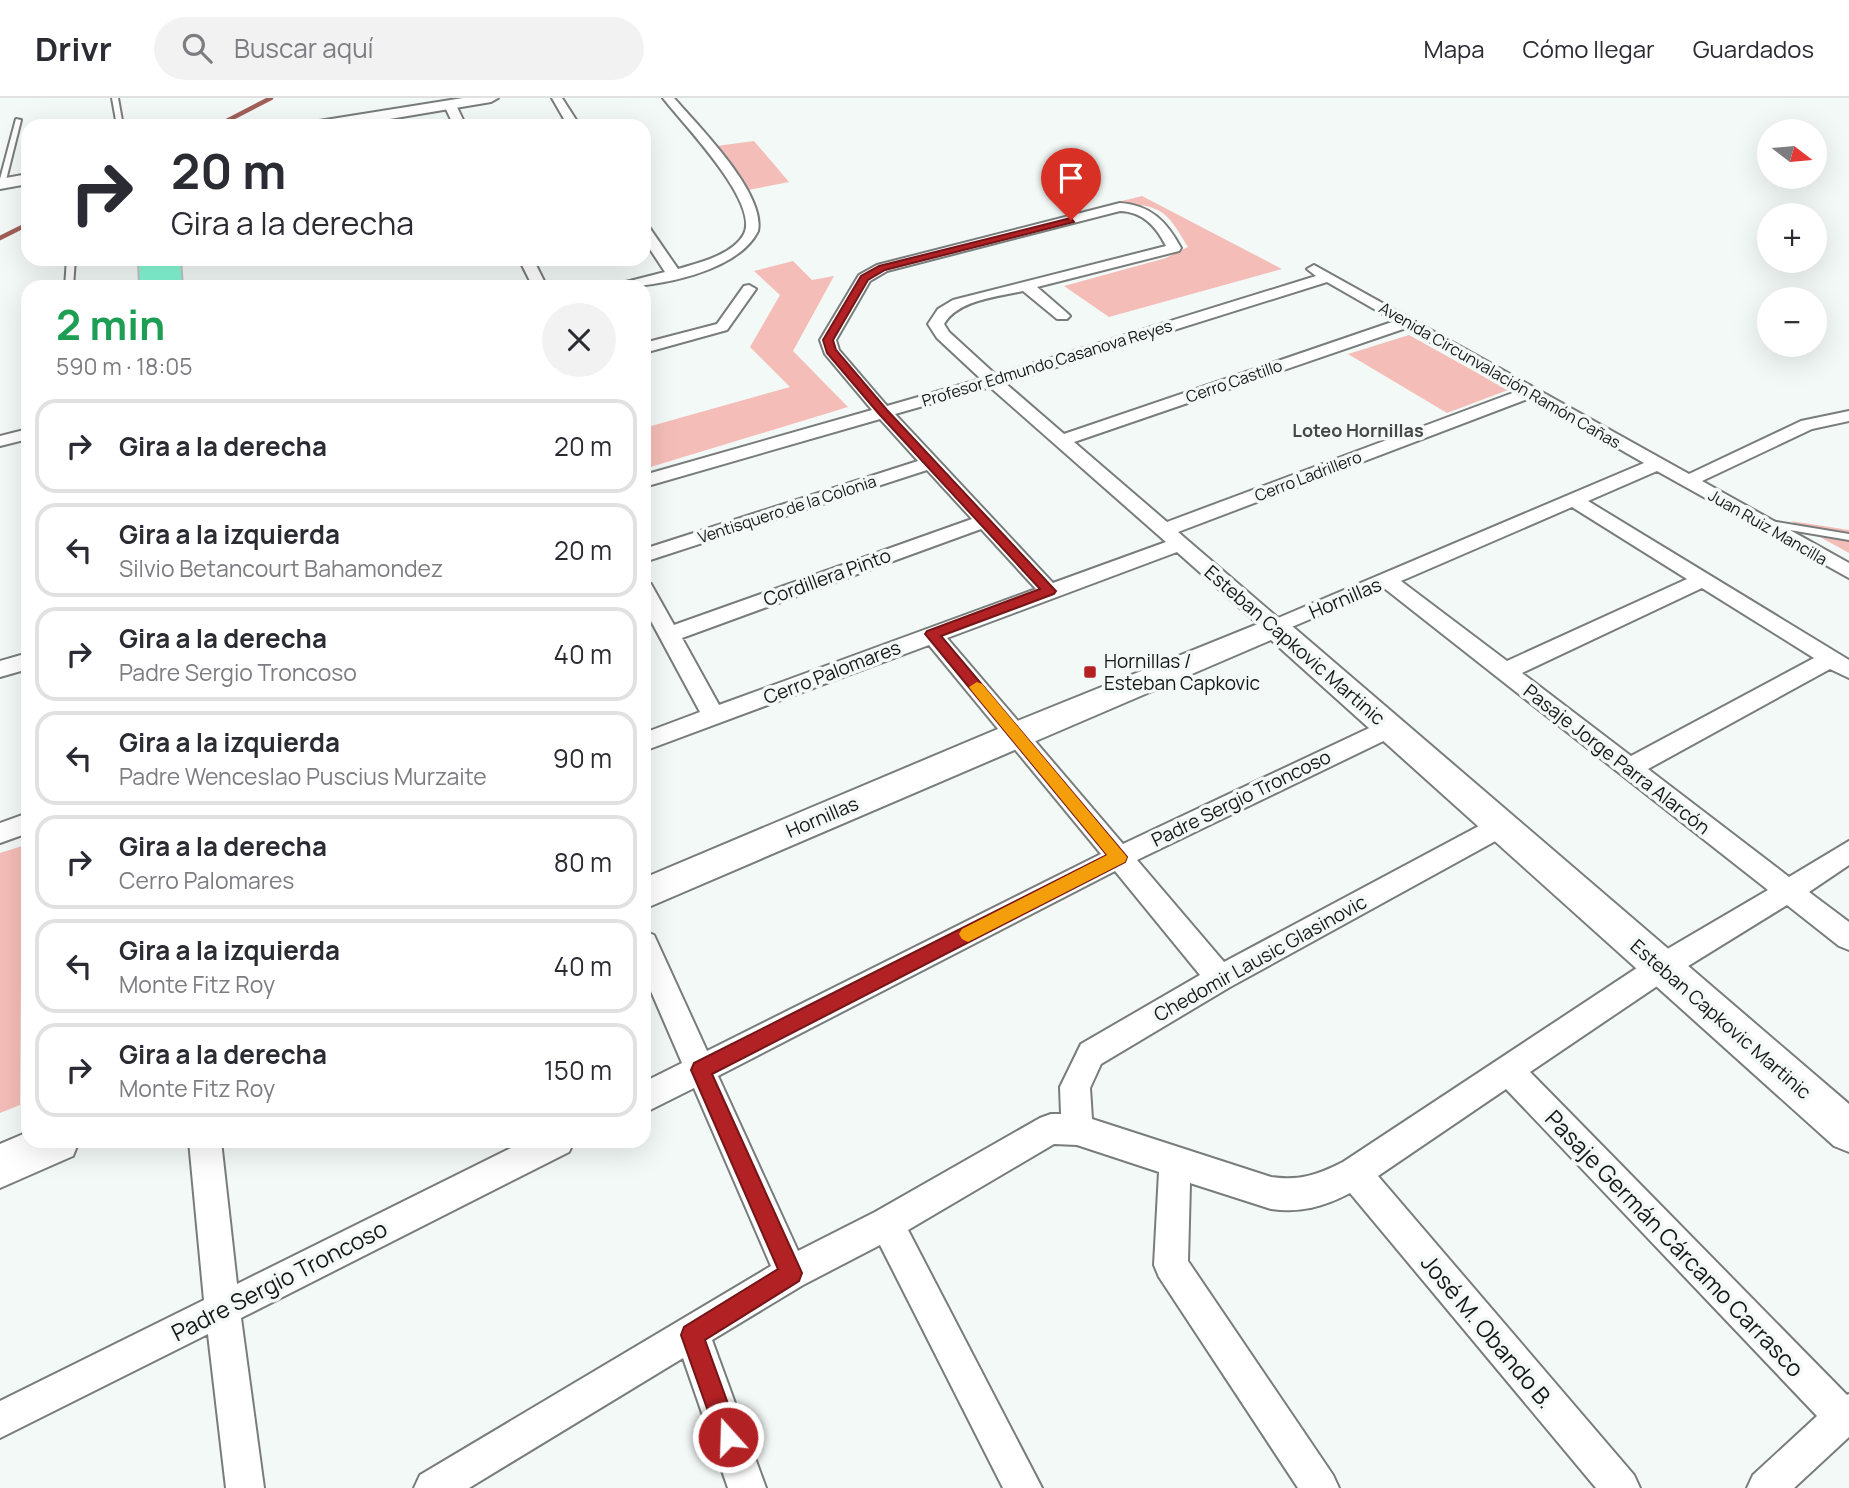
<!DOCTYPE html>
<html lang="es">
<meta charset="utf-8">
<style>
:root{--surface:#fff;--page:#f2f2f3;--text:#2b2b33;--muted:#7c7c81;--line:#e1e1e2}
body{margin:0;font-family:Manrope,sans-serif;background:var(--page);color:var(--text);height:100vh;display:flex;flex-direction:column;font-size:26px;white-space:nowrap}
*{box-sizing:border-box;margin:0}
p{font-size:23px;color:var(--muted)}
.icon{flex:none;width:38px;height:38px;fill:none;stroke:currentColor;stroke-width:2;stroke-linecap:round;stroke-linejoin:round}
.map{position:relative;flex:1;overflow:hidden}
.side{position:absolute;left:21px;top:182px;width:630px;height:868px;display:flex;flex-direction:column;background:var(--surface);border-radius:21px;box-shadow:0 7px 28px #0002}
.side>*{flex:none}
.guide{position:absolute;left:21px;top:21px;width:630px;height:147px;border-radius:21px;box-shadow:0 7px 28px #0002;background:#fff;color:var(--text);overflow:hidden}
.needle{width:46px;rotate:106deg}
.fabs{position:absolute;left:1757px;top:21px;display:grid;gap:14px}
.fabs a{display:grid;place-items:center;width:70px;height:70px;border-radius:50%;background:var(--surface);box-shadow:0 7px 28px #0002;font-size:35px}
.pin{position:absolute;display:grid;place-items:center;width:60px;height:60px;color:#fff;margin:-72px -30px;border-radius:50% 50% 50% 0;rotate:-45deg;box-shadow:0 0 7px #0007}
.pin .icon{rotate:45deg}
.me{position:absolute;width:77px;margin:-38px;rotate:340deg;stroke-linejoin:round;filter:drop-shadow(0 0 5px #0008)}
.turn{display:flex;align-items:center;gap:24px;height:147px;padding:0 35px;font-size:32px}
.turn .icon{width:91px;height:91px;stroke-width:2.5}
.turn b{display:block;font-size:49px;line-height:60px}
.round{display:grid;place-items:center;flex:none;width:74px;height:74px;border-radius:37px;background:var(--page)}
.summary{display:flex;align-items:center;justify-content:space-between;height:119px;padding:0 35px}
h1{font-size:42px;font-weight:700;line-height:52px;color:#1e9e55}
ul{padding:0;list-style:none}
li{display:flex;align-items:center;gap:21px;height:94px;margin:0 14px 10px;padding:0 21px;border:4px solid var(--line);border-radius:21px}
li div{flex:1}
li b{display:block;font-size:26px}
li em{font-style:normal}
header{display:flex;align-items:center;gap:42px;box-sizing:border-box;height:98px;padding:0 35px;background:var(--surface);border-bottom:2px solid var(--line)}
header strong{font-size:33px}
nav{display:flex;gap:38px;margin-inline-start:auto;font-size:24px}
.search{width:490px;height:63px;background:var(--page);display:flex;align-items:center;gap:18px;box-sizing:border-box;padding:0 24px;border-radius:38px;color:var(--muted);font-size:26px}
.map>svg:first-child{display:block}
.green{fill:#f5bdb7}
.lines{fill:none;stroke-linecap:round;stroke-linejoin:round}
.stream{stroke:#a15f59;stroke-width:4.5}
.building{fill:#84f8d5;stroke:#c0c5c3;stroke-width:2}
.lane-casing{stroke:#787d7c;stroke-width:4}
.street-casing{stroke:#787d7c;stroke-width:4}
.secondary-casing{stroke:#787d7c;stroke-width:4}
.lane{fill:#fff;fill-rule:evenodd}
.street{fill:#fff;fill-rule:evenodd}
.secondary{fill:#fff;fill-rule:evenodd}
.route{fill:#b22124;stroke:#741517;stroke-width:2}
.slow{fill:#f59e0b}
.poi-dot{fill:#b22124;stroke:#f3f9f7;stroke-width:2.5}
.labels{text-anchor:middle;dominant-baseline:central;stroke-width:7;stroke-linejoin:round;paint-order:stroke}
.far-street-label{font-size:16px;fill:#161817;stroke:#f3f9f7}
.far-neighbourhood-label{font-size:18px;font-weight:bold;fill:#444847;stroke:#f3f9f7}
.street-label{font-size:19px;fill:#161817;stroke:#f3f9f7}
.poi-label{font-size:19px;fill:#161817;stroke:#f3f9f7;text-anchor:start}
.near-street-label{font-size:23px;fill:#161817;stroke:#f3f9f7}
</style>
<header>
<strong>Drivr</strong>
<div class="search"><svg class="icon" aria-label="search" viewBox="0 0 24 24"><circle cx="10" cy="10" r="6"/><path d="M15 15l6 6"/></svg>Buscar aquí</div>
<nav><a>Mapa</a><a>Cómo llegar</a><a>Guardados</a></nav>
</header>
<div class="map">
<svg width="1849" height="1390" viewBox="0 0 1849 1390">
<rect width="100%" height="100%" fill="#f3f9f7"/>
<path class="green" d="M754,43l35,41 -41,8 -39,-43z
M1142,98l140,73 -173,48 -45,-31 102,-28 22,-11c-23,-39 -26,-40 -70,-45z
M793,163l19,19 22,-4 -41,75 55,56 -204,62v-41l146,-41 -40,-40 30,-52 -26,-24z
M1409,237l99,55 -61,23 -99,-59z
M1791,423l58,9v23z
M22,748l-2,259 -20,8v-260z"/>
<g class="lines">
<path class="stream" d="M217,28l54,-28
M0,140l28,-14"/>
</g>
<path class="building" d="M151,161h30l2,28h-44l-1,-26z"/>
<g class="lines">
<defs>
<path id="lane" d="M112,0h6l5,28h-6z
M16,21l5,1 -16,64 -3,2 -2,-1v-6z
M67,161h8l-2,28h-8z
M1770,423l79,13v6l-82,-14 -2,-2z"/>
<path id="street" d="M552,0h10l18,28h-12z
M663,0h11c24,28 92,95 84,133 -20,41 -101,56 -142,56l2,-3 47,-12 -21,-32v-14l5,1 29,42c20,-6 55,-14 66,-35 16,-32 -62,-111 -81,-136z
M450,4l6,3 10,21h-12l-10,-21z
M1120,105c31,2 47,19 61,45l-2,3 -142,36 30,26 3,3 -3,3h-10l-34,-28c-26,6 -65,9 -79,33l5,8 47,43 320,-99 -9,-7 7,-4 375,209 112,-53 48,-10v10l-37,8 -110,52 147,82v15l-192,-107 -69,30 261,159v18l-19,-9 -182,100 141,108 60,-36v24l-40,27 40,30v28l-10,-4 -52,-41 -115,71 -142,96 317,323 2,-1v43l-55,51h-47l6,-13 64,-59 -311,-327 -128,87 256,299 6,13h-44l-246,-295c-27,14 -49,20 -79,16l-81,-26 -2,78 145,214 6,13h-41l-139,-211 -5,-12 5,-93 -82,-27 -23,-1 -146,86 134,258h-39l-123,-243 -77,40 -91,55 54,148h-38l-45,-130 -214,130h-55l6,-13 351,-209 -77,-178 -50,25v-31l38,-19 -38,-88v-44l10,4 53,116 394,-197 -172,-209 -285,106v-18l56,-21 -56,-104v-26l7,2 23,41 298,-106 -45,-49 -283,92v-13l274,-88 -38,-42 -236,68v-12l228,-65 -47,-56 -5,-14 39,-65 18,-10zM1120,113c23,1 36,15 46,35l-213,54 -15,9 -10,15 9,14 44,41 -94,27 -48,-56 -3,-10 34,-59 17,-10zM1327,184l68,39 -331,113 -59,-51zM1406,230l112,63 -351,131 -93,-80zM990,289l176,155 -113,41 -158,-169zM1530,300l114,65 -366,155 -100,-86zM1572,409l115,72 -180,82 -106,-80zM981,431l55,60 -317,116 -37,-67zM1177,454l90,80 8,2 109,-46 384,302 -116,68 -309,204c-26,13 -43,19 -72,15l-179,-58 -2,-31 11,-24 129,-77 280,-154 4,-7 -4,-7 -9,-3 -9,3 -268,143 -87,-102 261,-126 4,-6 -4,-6 -8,-3 -8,3 -259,122 -176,-206zM1702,490l112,70 -183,98 -109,-83zM1115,773l85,104 -119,69 -21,43 1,27h-10l-11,4 -165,94 -77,39 -80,-175z
M519,161h14l14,28h-14z
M749,187l7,4 -29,41 -83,23v-10l73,-19 27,-38z
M28,331v10l-28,7v-10z
M28,555v16l-28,8v-16z
M28,715v20l-28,10v-20z
M189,1043h32l16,143 288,-143h49l-5,11 -328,166 23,170h-38l-18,-154 -208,104v-37l204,-101z"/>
<path id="secondary" d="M463,0h35l-7,4 -143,24h-37l8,-5z
M28,76v10l-28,5v-10z
M1275,519l10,3 564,484v48l-15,-6 -563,-506 -627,269v-31l361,-152z
M28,1034v9h51l-6,15 -73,32v-44z"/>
</defs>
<use href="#lane" class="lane-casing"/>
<use href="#street" class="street-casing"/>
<use href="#secondary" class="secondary-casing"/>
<use href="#lane" class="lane"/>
<use href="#street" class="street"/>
<use href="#secondary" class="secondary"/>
</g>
<path class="route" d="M1071,120l3,4 -189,48 -17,10 -35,60 3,10 51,60 169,181 -2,3 -113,42 186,221 -2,5 -413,212 90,199 -3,8 -94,59 35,97 -3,8 -9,4 -8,-4 -39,-110 3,-8 94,-58 -87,-199 3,-7 413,-208 -182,-221 2,-3 113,-42 -161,-175 -52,-61 -4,-13 38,-64 18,-10z"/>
<path class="slow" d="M977,584l5,2 145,173 -2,5 -157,80 -6,-3 -3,-5 3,-5 145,-74 -135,-164 -3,-4z"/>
<rect class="poi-dot" x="1083" y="567" width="14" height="14" rx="3.5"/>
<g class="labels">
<g class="far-street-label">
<text transform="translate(1047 265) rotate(-17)">Profesor Edmundo Casanova Reyes</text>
<text transform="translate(1500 277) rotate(30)">Avenida Circunvalación Ramón Cañas</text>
<text transform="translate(1234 283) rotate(-19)">Cerro Castillo</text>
<text transform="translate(1308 378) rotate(-21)">Cerro Ladrillero</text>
<text transform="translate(787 411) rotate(-18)">Ventisquero de la Colonia</text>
<text transform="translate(1768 429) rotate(30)">Juan Ruiz Mancilla</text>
</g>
<g class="far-neighbourhood-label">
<text x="1358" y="332">Loteo Hornillas</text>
</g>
<g class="street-label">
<text transform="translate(827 479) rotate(-20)">Cordillera Pinto</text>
<text transform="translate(1345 500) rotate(-23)">Hornillas</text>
<text transform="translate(1295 547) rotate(41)">Esteban Capkovic Martinic</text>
<text transform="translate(832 574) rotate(-21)">Cerro Palomares</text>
<text transform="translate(1617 661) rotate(38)">Pasaje Jorge Parra Alarcón</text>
<text transform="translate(1241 700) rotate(-26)">Padre Sergio Troncoso</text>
<text transform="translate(822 719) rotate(-23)">Hornillas</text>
<text transform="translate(1260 860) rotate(-29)">Chedomir Lausic Glasinovic</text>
<text transform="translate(1721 921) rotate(41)">Esteban Capkovic Martinic</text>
</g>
<g class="poi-label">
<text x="1104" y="563">Hornillas /<tspan x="1104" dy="22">Esteban Capkovic</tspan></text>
</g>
<g class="near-street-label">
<text transform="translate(1675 1145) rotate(46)">Pasaje Germán Cárcamo Carrasco</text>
<text transform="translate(279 1182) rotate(-27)">Padre Sergio Troncoso</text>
<text transform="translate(1488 1233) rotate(50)">José M. Obando B.</text>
</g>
</g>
</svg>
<div class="fabs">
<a><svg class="needle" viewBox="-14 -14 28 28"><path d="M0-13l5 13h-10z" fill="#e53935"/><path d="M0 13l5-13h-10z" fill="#7c7c81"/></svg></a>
<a>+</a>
<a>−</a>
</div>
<div class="pin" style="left:1071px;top:122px;background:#d93025"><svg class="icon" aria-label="arrive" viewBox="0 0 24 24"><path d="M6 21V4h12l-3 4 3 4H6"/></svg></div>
<svg class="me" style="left:728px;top:1339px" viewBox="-20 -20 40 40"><circle r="17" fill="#b22124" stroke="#fff" stroke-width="3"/><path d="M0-11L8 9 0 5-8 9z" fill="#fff"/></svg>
<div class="guide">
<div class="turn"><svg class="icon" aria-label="right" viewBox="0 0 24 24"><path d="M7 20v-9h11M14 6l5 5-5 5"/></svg><div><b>20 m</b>Gira a la derecha</div></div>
</div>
<section class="side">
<div class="summary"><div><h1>2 min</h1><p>590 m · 18:05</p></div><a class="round"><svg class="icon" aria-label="close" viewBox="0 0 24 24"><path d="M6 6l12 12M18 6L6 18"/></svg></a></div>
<ul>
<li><svg class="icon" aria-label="right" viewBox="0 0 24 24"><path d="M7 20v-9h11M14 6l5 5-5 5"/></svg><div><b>Gira a la derecha</b></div><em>20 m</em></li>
<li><svg class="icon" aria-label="left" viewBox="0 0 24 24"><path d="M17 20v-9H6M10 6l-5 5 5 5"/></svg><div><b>Gira a la izquierda</b><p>Silvio Betancourt Bahamondez</p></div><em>20 m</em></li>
<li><svg class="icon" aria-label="right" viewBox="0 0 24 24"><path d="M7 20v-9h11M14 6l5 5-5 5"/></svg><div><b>Gira a la derecha</b><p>Padre Sergio Troncoso</p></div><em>40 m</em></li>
<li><svg class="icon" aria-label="left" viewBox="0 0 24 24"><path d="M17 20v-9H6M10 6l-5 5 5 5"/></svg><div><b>Gira a la izquierda</b><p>Padre Wenceslao Puscius Murzaite</p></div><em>90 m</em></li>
<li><svg class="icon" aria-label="right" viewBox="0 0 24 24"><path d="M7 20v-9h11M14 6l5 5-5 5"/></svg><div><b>Gira a la derecha</b><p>Cerro Palomares</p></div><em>80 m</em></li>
<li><svg class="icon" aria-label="left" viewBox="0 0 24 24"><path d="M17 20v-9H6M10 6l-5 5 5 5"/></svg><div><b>Gira a la izquierda</b><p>Monte Fitz Roy</p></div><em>40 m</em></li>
<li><svg class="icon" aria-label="right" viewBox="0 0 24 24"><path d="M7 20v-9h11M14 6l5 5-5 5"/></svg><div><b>Gira a la derecha</b><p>Monte Fitz Roy</p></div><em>150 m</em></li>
</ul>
</section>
</div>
